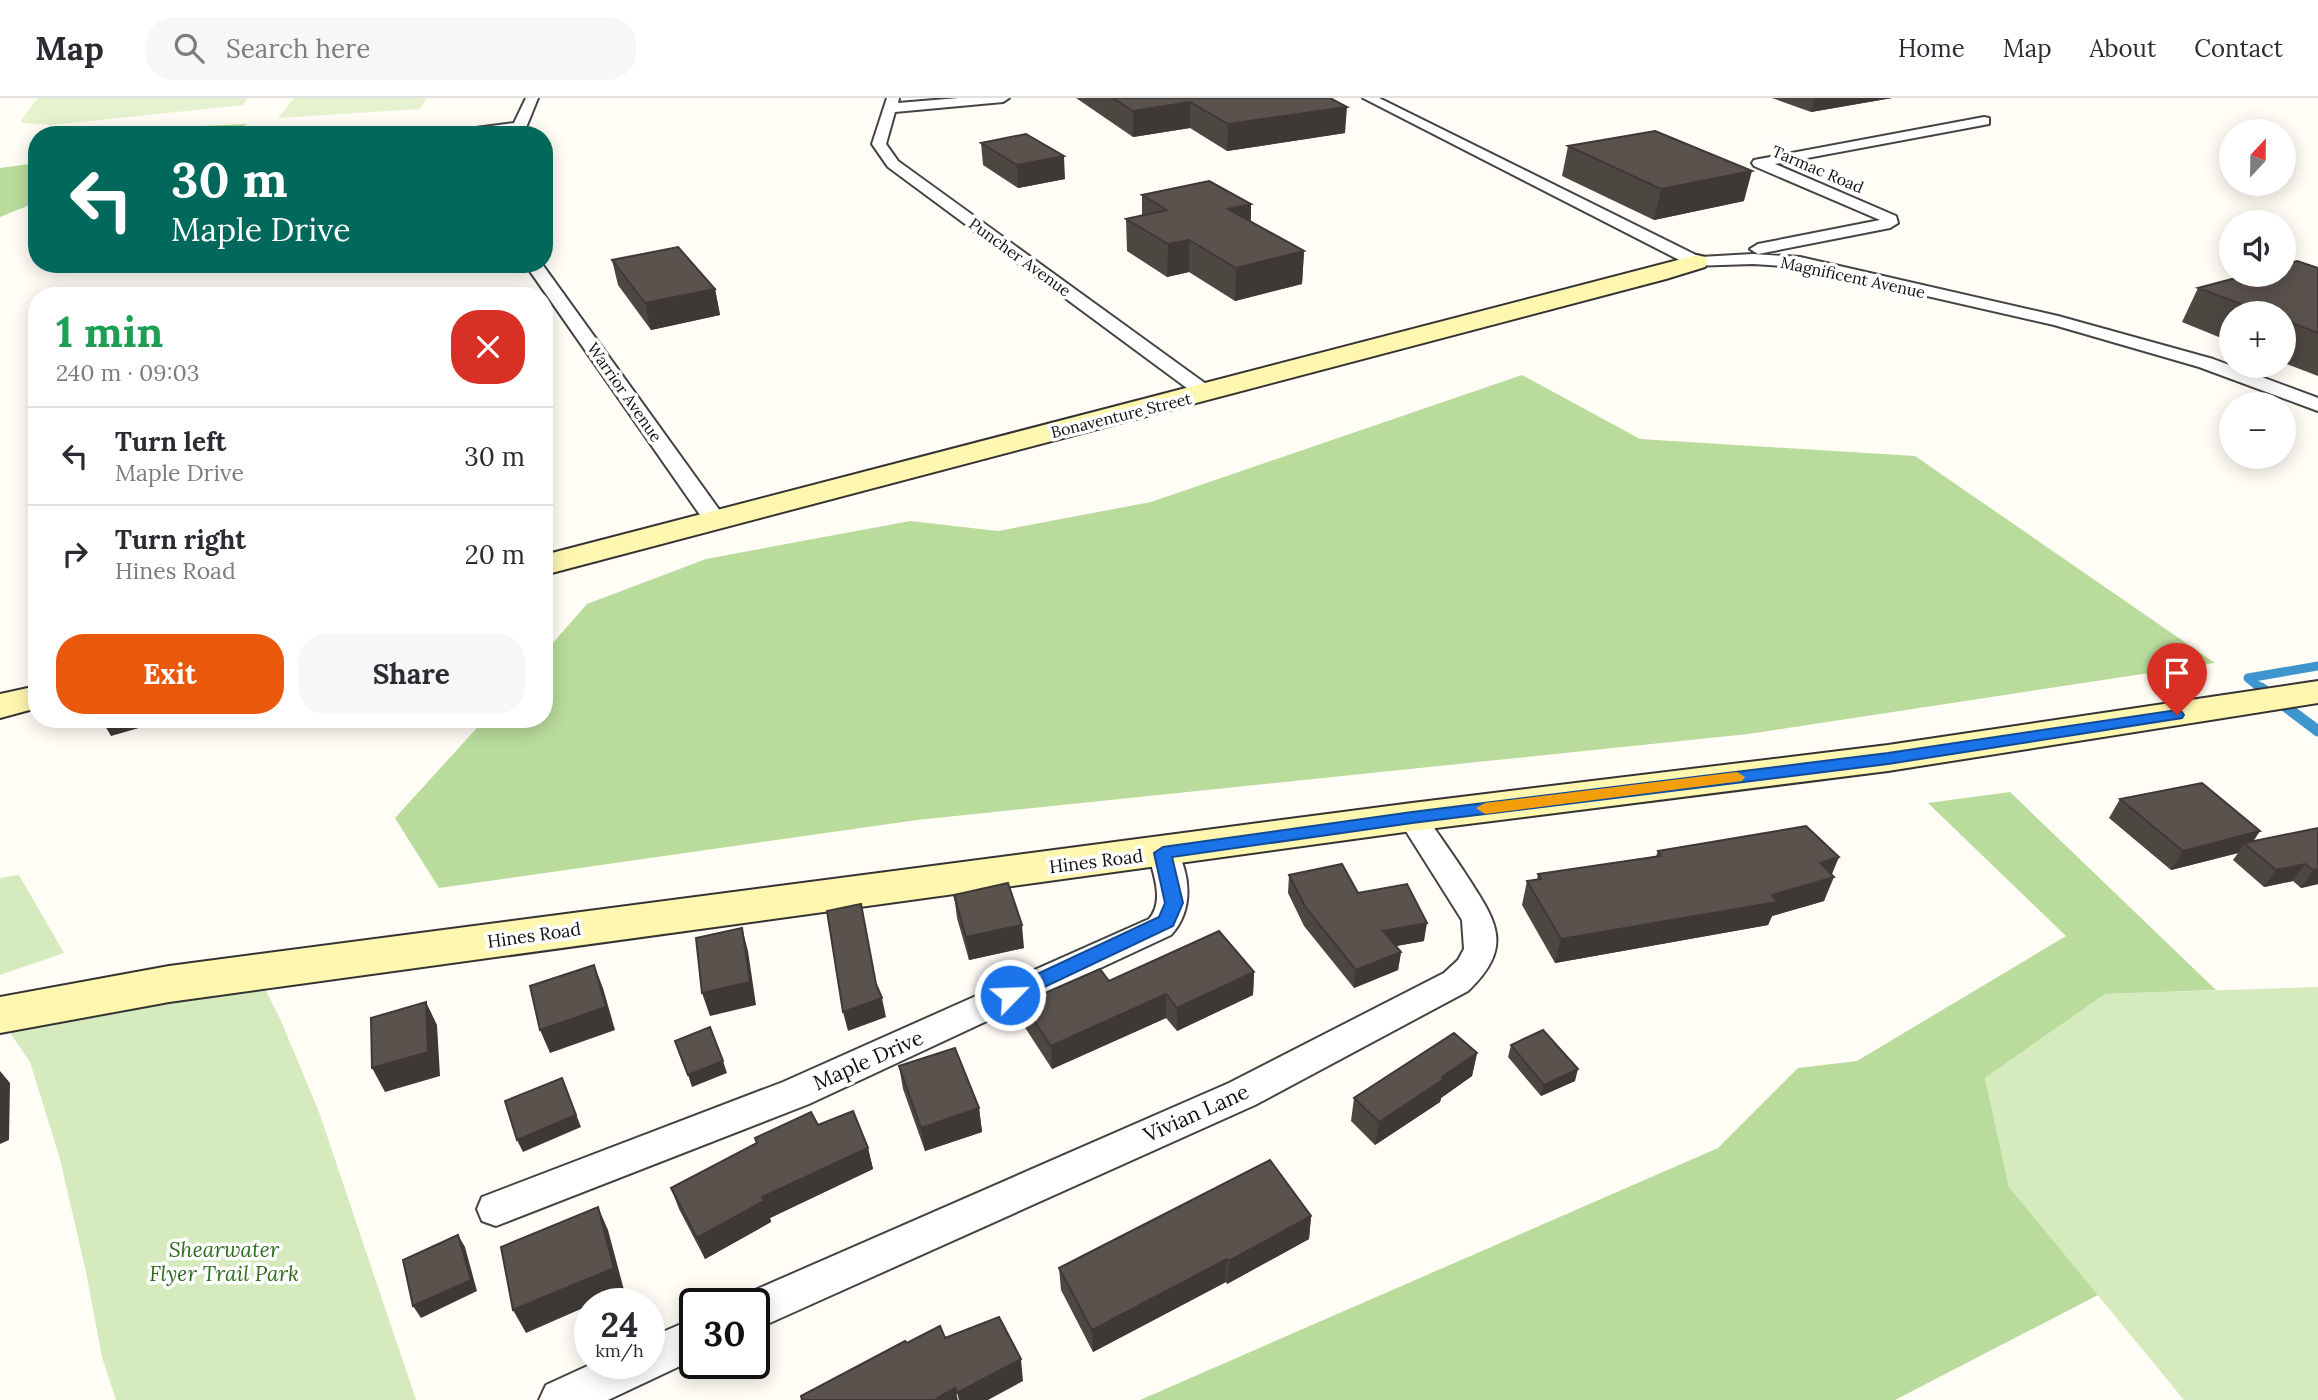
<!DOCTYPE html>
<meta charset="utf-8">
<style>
:root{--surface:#fff;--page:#f7f7f7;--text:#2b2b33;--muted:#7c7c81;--line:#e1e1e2;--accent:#ea580c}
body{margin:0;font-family:Lora,serif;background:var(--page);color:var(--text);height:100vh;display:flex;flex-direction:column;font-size:26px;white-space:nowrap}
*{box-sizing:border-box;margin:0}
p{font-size:23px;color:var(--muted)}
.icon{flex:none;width:38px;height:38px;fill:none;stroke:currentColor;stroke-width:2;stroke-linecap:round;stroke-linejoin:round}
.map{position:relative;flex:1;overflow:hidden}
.panel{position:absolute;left:28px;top:189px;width:525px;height:441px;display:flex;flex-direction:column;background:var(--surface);border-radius:28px;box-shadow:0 4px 18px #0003}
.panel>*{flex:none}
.hud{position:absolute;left:28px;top:28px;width:525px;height:147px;border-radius:28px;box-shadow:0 4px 18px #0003;background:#00695c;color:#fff;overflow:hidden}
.needle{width:46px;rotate:22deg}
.buttons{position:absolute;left:2219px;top:21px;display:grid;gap:14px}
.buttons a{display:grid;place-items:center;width:77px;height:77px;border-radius:50%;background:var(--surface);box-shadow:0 4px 18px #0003;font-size:35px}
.speed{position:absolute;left:574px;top:1190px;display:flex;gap:14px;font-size:35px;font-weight:700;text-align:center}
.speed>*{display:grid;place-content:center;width:91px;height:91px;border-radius:50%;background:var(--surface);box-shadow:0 4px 18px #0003;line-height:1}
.speed small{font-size:18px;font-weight:400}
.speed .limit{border:4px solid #111;border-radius:10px;background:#fff;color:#111}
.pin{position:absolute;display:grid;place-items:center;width:60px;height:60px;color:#fff;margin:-72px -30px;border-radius:50% 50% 50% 0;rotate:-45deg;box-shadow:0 0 7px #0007}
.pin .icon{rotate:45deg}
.me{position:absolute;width:77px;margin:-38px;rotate:66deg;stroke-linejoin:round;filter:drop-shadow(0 0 5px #0008)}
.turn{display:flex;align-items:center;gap:24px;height:147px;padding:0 28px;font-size:32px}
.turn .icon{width:91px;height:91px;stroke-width:2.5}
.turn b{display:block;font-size:49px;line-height:60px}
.round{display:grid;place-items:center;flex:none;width:74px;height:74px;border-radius:28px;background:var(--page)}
.headline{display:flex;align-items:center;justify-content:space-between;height:119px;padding:0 28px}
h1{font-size:42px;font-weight:800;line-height:52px;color:#1e9e55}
.primary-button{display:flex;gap:14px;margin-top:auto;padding:14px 28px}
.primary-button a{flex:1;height:80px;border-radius:28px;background:var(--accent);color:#fff;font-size:28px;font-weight:800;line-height:80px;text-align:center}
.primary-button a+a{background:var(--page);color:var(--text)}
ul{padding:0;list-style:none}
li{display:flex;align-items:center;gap:21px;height:98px;padding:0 28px;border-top:2px solid var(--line)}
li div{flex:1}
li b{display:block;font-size:26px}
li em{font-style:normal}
header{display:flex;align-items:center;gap:42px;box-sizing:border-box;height:98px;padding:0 35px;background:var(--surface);border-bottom:2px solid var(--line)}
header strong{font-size:33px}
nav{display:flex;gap:38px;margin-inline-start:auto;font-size:24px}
.search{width:490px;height:63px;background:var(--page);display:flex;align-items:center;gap:18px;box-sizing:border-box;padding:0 24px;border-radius:28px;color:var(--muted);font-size:26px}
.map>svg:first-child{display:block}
.green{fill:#d5ebbd}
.forest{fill:#b9dc9c}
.pitch{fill:#e6f2cf}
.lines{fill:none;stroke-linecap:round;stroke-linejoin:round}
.stream-far1{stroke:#3f96cf;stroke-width:9}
.stream{stroke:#3f96cf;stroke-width:11}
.street-casing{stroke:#444;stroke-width:4}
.secondary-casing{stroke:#333;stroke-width:4}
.street{fill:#fff;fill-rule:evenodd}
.secondary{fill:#fff6b0;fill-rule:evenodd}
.wall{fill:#4d4742}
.shaded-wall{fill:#3f3936}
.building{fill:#5a524d;stroke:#3f3936;stroke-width:2}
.route{fill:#1a73e8;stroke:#114b97;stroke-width:2}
.slow{fill:#f59e0b}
.labels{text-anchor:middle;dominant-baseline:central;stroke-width:7;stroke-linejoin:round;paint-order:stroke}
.far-street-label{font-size:16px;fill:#111;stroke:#fff}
.street-label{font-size:18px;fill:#111;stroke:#fff}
.near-street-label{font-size:21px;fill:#111;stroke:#fff}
.near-park-label{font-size:21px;font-style:italic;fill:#2f6b1f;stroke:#fff}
</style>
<header>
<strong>Map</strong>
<div class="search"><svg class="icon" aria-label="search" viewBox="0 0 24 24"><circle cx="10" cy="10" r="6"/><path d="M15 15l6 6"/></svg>Search here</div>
<nav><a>Home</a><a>Map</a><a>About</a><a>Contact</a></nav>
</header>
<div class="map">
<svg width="2318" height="1302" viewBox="0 0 2318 1302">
<rect width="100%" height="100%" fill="#fffdf5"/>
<path class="green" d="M19,777l45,78 -64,22v-97z
M261,883l20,40 38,91 97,288h-300l-14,-43 -16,-85 -26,-113 -30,-97 -20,-29z
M2318,889v413h-134l-175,-213 -24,-109 120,-84z"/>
<path class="forest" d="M248,26l-31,11h-78l15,-7z
M37,65v39l-37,15v-49z
M1522,277l118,64 275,17 300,207 -467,71 -831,86 -478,68 -44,-70 90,-99h59v-66l43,-49 119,-45 204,-38 88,10 153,-29z
M2010,694l206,198 -111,4 -120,84 24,109 89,108 -203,105h-755l578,-252 80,-80 59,-7 209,-125 -138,-133z"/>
<path class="pitch" d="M38,0h209l-3,7 -193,20 -29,-2 -1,-3z
M294,0h132l-6,11 -142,9z"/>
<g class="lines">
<path class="stream-far1" d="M2263,592l-15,-12 70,-12"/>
<path class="stream" d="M2261,590l57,43"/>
<defs>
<path id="street" d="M526,0h12l-15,37h-14l1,-3 -64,3 7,-4 61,-8z
M887,0h12l-1,5 61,-5h50l-6,4 -108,10 -9,32 12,17 315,228 3,4 -3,4h-14l-311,-230 -16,-23z
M1363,0h16l321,159 53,-3 47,3 258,59 155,43 105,39v13l-119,-44 -145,-42 -254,-58 -47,-3 -62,2z
M1984,19l5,1v6l-214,40 121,52 2,7 -8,5 -132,26 -8,-5 8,-5 122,-24 -126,-54 -2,-3 2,-3z
M525,166h17l181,251 3,5 -3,5h-16z
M1412,709l10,3c14,21 29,42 43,63 30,47 51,72 3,118l-213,114 -501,225v-26h-17l2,-7 490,-214 215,-110 14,-13 6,-11 -2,-29 -65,-103 5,-7z
M1163,744l11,3c17,29 20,65 -3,90l-362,169 -313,122 -14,-5 -5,-12 5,-12 301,-115 366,-163c16,-18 4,-46 -1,-66l4,-8z
M695,1220v41l-87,41h-69l7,-15 48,-22h55v-25z"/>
<path id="secondary" d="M1697,157l8,2 3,5 -3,5 -39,12 -1122,296v-20z
M2318,583v22l-430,68 -476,60 -1243,171 -169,31v-36l169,-31 1243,-163 476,-58z
M37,588v22l-37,10v-24z"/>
</defs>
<use href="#street" class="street-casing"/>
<use href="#secondary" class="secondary-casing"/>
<use href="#street" class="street"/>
<use href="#secondary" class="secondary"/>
</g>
<path class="wall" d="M1076,0h254l15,35 -118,18 -37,-23 -57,9z
M1772,0h120l-81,14z
M981,45l84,36 -47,9 -35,-23z
M1568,48l176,55 -90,19 -92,-44z
M1142,97l109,9v18l53,29 -2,33 -67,17 -46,-29 -22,5 -40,-26 -1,-32 16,-3z
M612,162l103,29 5,26 -69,15 -33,-45z
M2318,170v108l-34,-13v-50h-53v29l-49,-20 16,-34z
M2120,701l133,42 65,-13v56l-17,4 -8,-7 -29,6 -31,-27 5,-7 -67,17 -62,-52z
M1658,753l173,24 -7,26 -52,15 -4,9 -213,38 -33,-58 5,-24 10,-1 1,-6 118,-18z
M1289,777l69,18 66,48 -28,5 5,6 -3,18 -44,18 -50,-62 -16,-33z
M954,797l70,53 -55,12 -12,-42z
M1254,874l-1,23 -76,36 -11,-13 -114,51 -28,-43 -2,-23 87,-22z
M1511,947l64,36 -34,15 -33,-39z
M1477,955l-5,23 -31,22 -1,4 -65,43 -24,-24 3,-23z
M899,968l80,42 3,24 -57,19 -22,-62z
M818,1027l50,23 5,21 -103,49 1,4 -66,37 -26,-50 -8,-21 85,-45 -1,-5z
M1311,1118l-2,23 -82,45 -1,-2 -133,70 -32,-62 -2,-22z"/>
<path class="shaded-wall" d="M1815,0h77l-81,14z
M1190,4v26l-57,9v-26z
M1347,9l-2,26 -118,18 1,-27z
M1064,58l1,23 -47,9 -1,-23z
M1752,73l-8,30 -90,19 7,-31z
M1251,106l-1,31 -22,-26z
M1189,142v32l-22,5 1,-33z
M1304,153l-2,33 -67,17 1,-33z
M715,191l5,26 -69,15 -6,-27z
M101,621h69l-59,17z
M2260,733l-11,17 -5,-5 -6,10 -67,17 12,-19z
M1839,759l-9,22 4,-2 -10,24 -52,15 -4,9 -213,38 6,-24 211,-44 48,-32z
M2305,766l-12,17 -29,6 12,-17z
M2318,771v15l-17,4 12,-18z
M1427,825l-3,18 -44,8 3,-18z
M1022,827l2,23 -55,12 -3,-23z
M742,830l6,23 8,54 -46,11 -8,-23z
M1401,854l-3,18 -44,18 2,-18z
M594,867l9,23 12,42 -65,23 -10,-23z
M1254,874l-1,23 -76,36v-23z
M1166,896v24l-114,51 -1,-23z
M882,900l4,19 -38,14 -5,-19z
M426,904l11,23 3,51 -55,16 -13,-24z
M1477,955l-5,23 -31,22 -1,4 -65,43 4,-23 63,-45z
M723,963l4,12 -35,14 -4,-12z
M1578,971l-3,12 -34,15 3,-11z
M0,973l10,12 -1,57 -9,4z
M562,980l19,49 -58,25 -6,-12z
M979,1010l3,24 -57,19 -4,-23z
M868,1050l5,21 -103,49 1,4 -66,37 -8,-21 65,-41z
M598,1109l10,23 16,60 -31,14h-3v1l-64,28 -13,-23z
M1311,1118l-2,23 -82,45 2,-23z
M458,1137l7,12 12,44 -56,27 -8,-12z
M1227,1161l-1,23 -133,70 -1,-22z
M1021,1261l2,22 -35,19h-29l-2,-7z
M955,1290l3,12h-24z"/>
<path class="building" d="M1113,0h217l17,9 -119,17 -38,-22 -57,9z
M373,29l13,8h-52z
M1655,33l97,40 -91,18 -93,-43z
M1026,36l38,22 -47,9 -36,-22z
M1209,83l42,23 -23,5 76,42 -68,17 -47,-28 -21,4 -42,-25 41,-9 -25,-15z
M678,149l37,42 -70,14 -33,-43z
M2297,163l21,7v65l-34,-13v-7h-19l-67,-25 49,-13h37v-10z
M2202,685l58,48 -77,20 -63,-52z
M1806,728l33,31 -19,6 14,14 -62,18 5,7 -216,37 -34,-58 14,-2 -3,-5 123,-18 -3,-5z
M2318,730v41l-5,1 -8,-6 -29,6 -32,-27z
M1342,766l16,29 49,-9 20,39 -44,8 18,21 -45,18 -50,-62 -17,-33z
M1008,785l14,42 -56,12 -12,-42z
M861,806l15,80 6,14 -39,14 -16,-101z
M742,830l8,54 -48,11 -6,-55z
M1219,833l35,41 -77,36 -11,-14 -115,52 -29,-43 78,-34 9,12z
M594,867l12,42 -66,23 -10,-44z
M426,904l2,50 -56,16 -1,-50z
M710,929l13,34 -35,14 -13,-34z
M1543,932l35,39 -34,16 -33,-40z
M1454,935l23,20 -35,24 2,2 -65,43 -25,-24z
M955,950l24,60 -58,20 -22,-62z
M562,980l14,37 -59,25 -12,-39z
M853,1013l15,37 -106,49 2,4 -67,37 -26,-50 86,-45 -2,-5 56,-26 7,13z
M1270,1062l41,56 -82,45 -2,-2 -135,71 -33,-62z
M598,1109l16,61 -101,42 -12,-63z
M458,1137l13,45 -58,26 -10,-46z
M999,1219l22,42 -64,34 -2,-5 -21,12h-132l-1,-4 104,-55 2,2 33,-17 5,12z"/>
<path class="route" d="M2177,612l5,2 2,3 -2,3 -294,46 -476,59 -240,34 11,46 -10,23 -156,74 -7,2 -7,-2 -2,-5 2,-5 156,-73 6,-14 -11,-50 9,-6 249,-35 476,-59z"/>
<path class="slow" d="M1737,674l8,5 -3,4 -257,33 -9,-6 9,-5z"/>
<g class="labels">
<g class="far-street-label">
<text transform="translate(1818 71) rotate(23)">Tarmac Road</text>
<text transform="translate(1020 159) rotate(36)">Puncher Avenue</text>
<text transform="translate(1853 179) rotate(12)">Magnificent Avenue</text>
<text transform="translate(625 294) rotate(55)">Warrior Avenue</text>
<text transform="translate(1121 317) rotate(-14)">Bonaventure Street</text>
</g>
<g class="street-label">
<text transform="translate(1096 763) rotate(-7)">Hines Road</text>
<text transform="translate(534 837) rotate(-8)">Hines Road</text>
</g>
<g class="near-street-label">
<text transform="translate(868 962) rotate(-24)">Maple Drive</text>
<text transform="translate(1196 1015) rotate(-24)">Vivian Lane</text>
</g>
<g class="near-park-label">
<text x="224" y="1151">Shearwater<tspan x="224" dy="24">Flyer Trail Park</tspan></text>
</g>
</g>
</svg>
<div class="buttons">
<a><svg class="needle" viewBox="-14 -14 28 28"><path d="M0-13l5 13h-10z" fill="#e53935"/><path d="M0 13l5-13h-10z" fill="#7c7c81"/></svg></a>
<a><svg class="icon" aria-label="sound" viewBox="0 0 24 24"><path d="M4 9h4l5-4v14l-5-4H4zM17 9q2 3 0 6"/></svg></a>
<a>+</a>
<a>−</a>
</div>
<div class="speed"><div>24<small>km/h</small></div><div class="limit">30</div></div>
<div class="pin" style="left:2177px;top:617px;background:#d93025"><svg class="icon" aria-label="arrive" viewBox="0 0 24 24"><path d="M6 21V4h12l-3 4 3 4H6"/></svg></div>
<svg class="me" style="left:1010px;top:897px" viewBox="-20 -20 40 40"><circle r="17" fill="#1a73e8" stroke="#fff" stroke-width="3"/><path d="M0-11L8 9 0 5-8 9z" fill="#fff"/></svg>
<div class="hud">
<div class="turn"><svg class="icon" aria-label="left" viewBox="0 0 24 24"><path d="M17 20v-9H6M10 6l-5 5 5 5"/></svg><div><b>30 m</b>Maple Drive</div></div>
</div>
<section class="panel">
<div class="headline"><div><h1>1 min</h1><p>240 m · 09:03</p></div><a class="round" style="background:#d93025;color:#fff"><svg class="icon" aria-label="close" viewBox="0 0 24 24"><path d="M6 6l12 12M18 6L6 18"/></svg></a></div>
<ul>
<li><svg class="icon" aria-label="left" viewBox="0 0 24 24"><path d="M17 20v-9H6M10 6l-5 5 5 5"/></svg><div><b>Turn left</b><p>Maple Drive</p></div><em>30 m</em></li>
<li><svg class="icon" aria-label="right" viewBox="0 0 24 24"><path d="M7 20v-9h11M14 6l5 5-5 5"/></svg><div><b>Turn right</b><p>Hines Road</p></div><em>20 m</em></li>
</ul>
<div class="primary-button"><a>Exit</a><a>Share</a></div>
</section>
</div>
